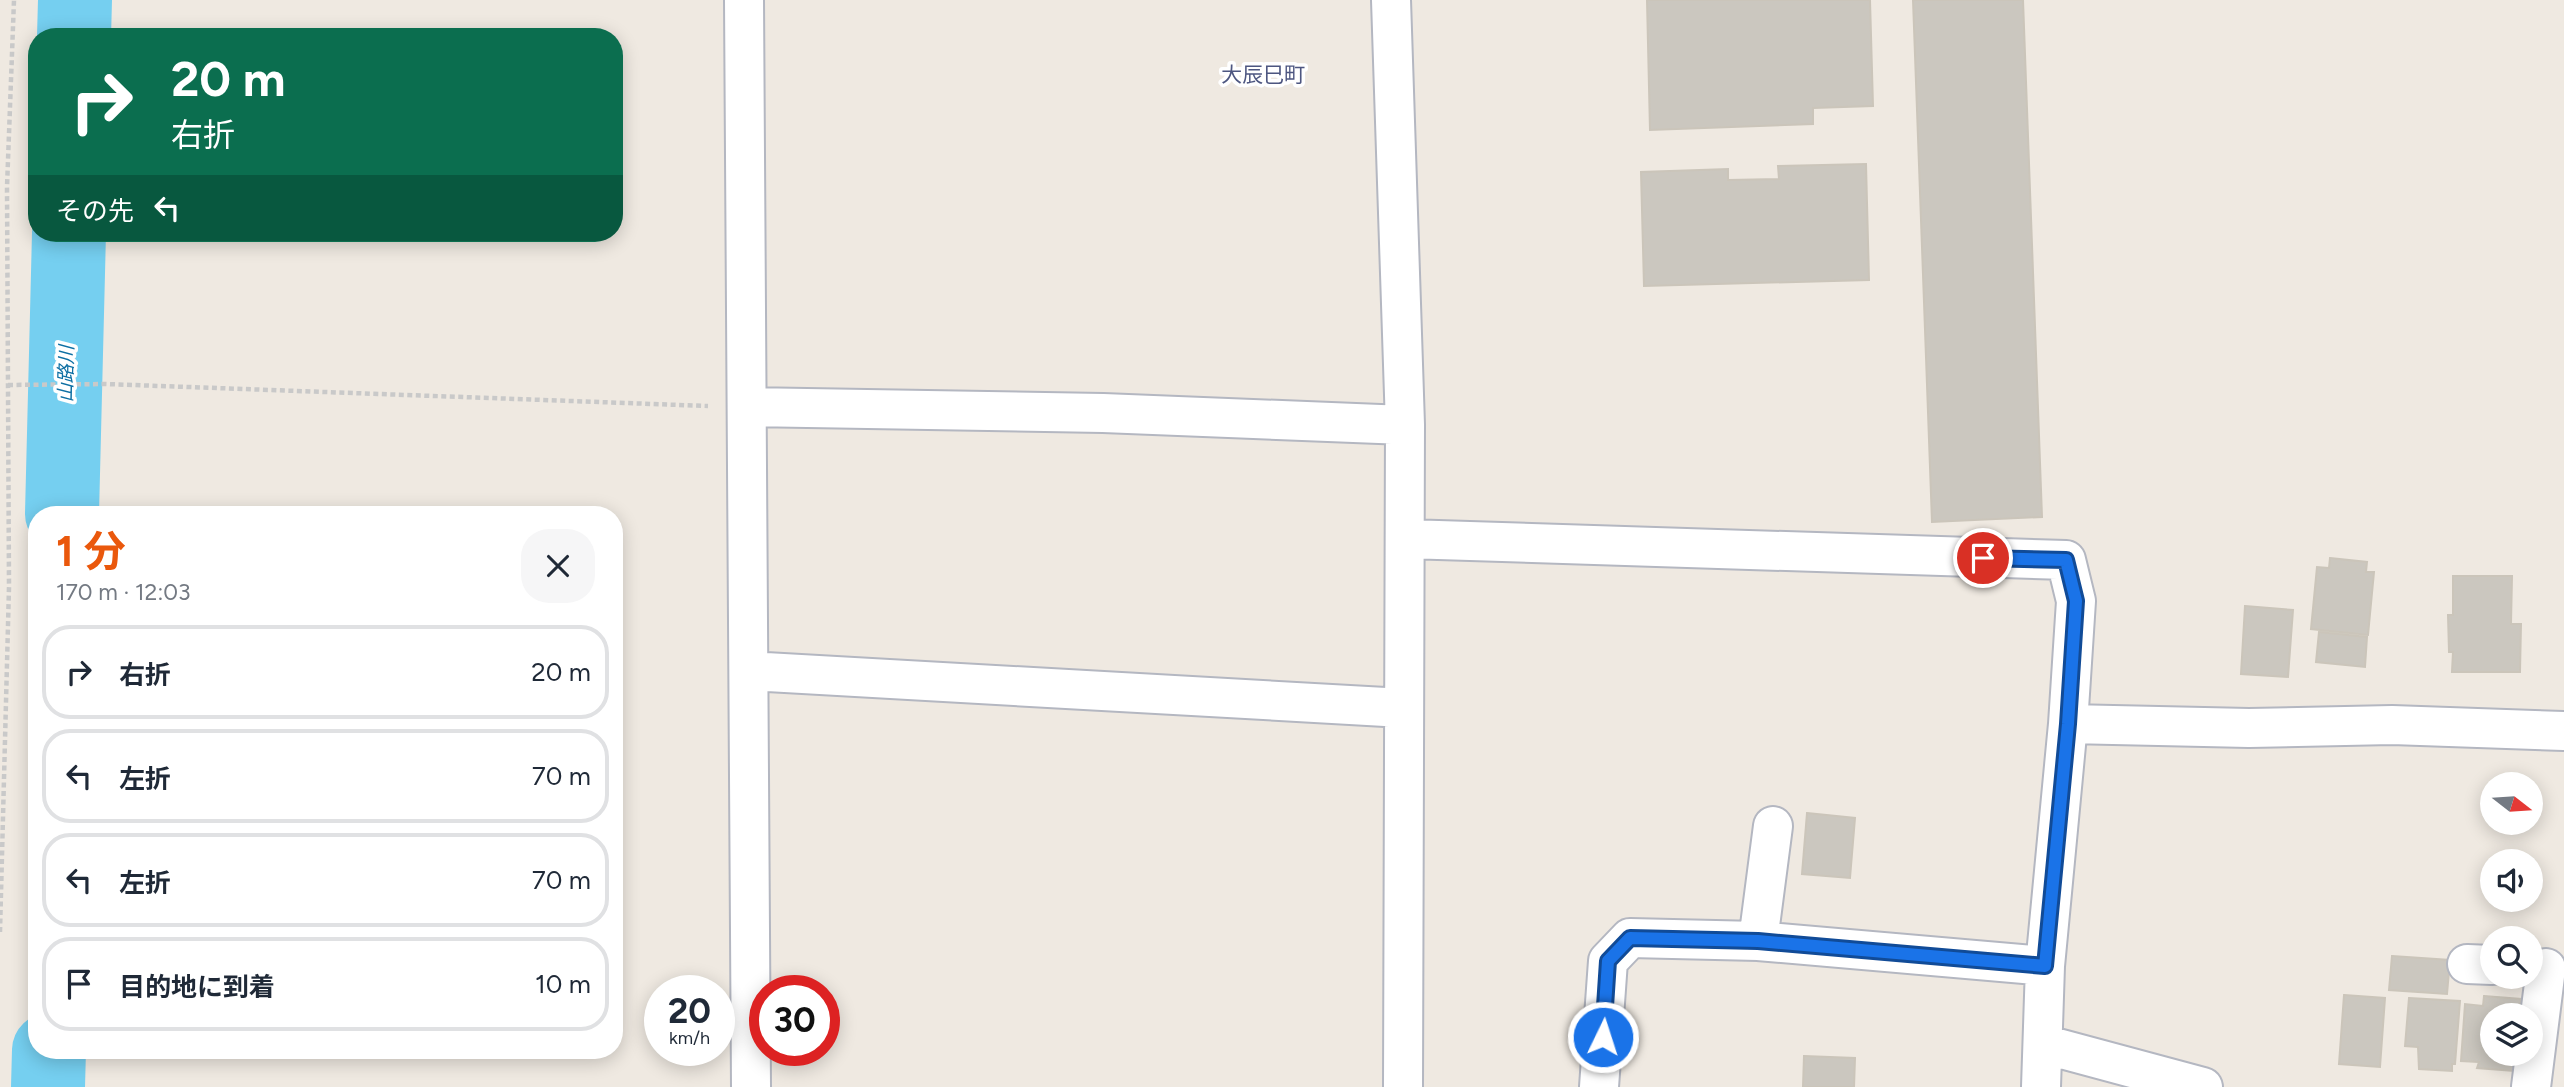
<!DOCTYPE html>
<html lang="ja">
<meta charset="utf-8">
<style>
:root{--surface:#fff;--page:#f6f6f7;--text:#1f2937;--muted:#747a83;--line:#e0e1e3;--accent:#ea580c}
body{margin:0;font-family:Figtree,"Noto Sans JP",sans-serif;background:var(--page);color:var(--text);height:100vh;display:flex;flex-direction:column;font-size:26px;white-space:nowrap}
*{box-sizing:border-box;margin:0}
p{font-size:23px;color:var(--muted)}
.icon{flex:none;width:38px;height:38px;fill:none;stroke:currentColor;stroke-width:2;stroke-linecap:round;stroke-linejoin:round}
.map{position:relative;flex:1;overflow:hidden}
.drawer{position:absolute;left:28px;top:506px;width:595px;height:553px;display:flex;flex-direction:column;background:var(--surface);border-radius:28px;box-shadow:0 4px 18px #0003}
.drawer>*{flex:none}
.top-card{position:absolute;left:28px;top:28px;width:595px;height:214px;border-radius:28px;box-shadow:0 4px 18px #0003;background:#0b6e4f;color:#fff;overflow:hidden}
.needle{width:46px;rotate:107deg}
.tools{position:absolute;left:2480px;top:772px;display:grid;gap:14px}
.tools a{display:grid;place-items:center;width:63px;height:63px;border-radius:50%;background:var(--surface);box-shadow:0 4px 18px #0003;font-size:35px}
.speed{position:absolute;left:644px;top:975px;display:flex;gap:14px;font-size:35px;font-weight:700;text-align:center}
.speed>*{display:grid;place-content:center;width:91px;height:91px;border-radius:50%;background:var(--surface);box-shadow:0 4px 18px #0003;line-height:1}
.speed small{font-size:18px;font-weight:400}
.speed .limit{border:10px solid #d22;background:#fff;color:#111}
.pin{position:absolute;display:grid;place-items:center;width:60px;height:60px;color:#fff;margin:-30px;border:4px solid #fff;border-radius:50%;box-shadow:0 2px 7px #0007}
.me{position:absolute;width:77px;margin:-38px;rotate:4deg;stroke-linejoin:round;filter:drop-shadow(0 0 5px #0008)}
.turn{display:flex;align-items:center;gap:24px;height:147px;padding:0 28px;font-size:32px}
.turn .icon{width:91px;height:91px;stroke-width:2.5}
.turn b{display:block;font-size:49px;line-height:60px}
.then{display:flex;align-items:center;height:66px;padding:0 28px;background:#0003;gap:14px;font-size:26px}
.round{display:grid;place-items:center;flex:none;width:74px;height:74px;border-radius:28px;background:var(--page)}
.headline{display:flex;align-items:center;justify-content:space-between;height:119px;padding:0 28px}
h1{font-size:42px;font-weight:700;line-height:52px;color:var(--accent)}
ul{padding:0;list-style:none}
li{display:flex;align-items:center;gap:21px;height:94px;margin:0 14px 10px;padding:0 14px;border:4px solid var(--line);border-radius:28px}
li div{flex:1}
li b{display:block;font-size:26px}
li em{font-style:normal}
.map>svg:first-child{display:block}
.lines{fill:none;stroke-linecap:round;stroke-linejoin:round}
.river{stroke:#75cff0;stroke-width:74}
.building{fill:#cbc7bf;stroke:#cbc5ba;stroke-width:2}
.minor-casing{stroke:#b4b7c1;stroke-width:42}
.path{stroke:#c9c9c9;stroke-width:4.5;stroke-dasharray:5 3.5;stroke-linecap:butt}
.minor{stroke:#fff;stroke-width:38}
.route-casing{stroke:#114b97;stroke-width:18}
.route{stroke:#1a73e8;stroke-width:12}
.labels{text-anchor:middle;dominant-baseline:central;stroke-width:7;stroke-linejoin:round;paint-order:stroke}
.water-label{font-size:19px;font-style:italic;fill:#0d6fa3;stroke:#fff}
.quarter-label{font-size:21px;fill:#4d5680;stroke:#fff}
</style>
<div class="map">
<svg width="2564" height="1087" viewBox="0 0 2564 1087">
<rect width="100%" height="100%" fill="#efe9e1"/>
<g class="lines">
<path class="river" d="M74,37l1,-37
M62,514l7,-281
M48,1087l1,-37"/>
</g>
<path class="building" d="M1647,0h223l3,106 -60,2v16l-163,6z
M1913,0h110l19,517 -110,5z
M1866,164l3,116 -225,6 -3,-114 87,-3v11l51,-1 -1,-13z
M2330,558l37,4 -1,10h8l-6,63 -57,-6 6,-62 12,1z
M2453,576h59l-1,48h10l-1,48h-68l1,-20h-4l-1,-37h5z
M2245,606l48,4 -5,67 -47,-3z
M2319,632l48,5 -2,30 -49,-5z
M1807,813l48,5 -5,60 -48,-4z
M2392,956l58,4 -3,34 -58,-4z
M2344,995l41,3 -5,69 -41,-3z
M2484,996l37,3 -2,16h-27v39h24l-2,17 -37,-3 2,-6 -18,-1 4,-57 18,2z
M2409,998l51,3 -5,63h-3v7l-33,-2 -1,-22 -13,-1z
M1804,1056l51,2 -1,29h-51z"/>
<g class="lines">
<defs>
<path id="minor" d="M744,0l7,1087
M1391,0l14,425 -2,662
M747,407l356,6 302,12
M1406,539l660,21 10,41 -8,123 -23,242 -4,121
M749,671l654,37
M2068,724l181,4 143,-3 172,6
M1758,941l15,-115
M2467,964l25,1
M2043,1044l160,43
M1599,1087l9,-126 22,-23 128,3 287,25
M2531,1087l15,-119"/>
</defs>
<use href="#minor" class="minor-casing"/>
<path class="path" d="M8,385l98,-1 602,22
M0,932l9,-345 -2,-400 7,-187"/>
<use href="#minor" class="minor"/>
</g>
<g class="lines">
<defs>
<path id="route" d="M1603,1037l5,-76 22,-23 128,3 287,25 23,-242 8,-123 -10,-41 -83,-2"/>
</defs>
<use href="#route" class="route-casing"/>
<use href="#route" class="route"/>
</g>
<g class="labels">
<g class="water-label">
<text transform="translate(66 374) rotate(-89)">山路川</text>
</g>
<g class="quarter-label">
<text x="1263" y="74">大辰巳町</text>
</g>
</g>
</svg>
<div class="tools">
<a><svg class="needle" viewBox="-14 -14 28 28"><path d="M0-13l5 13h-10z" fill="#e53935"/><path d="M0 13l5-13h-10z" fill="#747a83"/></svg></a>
<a><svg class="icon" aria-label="sound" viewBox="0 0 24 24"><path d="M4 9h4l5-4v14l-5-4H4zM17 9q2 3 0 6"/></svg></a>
<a><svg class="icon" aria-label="search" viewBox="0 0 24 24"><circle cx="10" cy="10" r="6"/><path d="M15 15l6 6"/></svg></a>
<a><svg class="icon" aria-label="layers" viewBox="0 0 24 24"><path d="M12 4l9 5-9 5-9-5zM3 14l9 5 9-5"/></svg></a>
</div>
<div class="speed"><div>20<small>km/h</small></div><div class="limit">30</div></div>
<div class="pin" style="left:1983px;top:558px;background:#d93025"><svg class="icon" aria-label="arrive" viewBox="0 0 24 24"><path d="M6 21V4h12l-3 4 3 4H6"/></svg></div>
<svg class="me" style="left:1603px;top:1037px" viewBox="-20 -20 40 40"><circle r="17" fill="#1a73e8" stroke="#fff" stroke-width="3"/><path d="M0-11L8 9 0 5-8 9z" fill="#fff"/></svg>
<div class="top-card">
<div class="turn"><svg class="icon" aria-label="right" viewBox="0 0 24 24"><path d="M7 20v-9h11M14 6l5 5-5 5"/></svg><div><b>20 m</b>右折</div></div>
<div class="then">その先<svg class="icon" aria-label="left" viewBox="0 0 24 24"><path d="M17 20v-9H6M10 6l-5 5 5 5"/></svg></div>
</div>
<section class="drawer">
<div class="headline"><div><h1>1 分</h1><p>170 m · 12:03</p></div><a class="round"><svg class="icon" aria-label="close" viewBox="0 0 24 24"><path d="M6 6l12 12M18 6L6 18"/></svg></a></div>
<ul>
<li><svg class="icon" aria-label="right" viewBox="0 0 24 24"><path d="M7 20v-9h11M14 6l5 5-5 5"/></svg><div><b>右折</b></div><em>20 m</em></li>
<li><svg class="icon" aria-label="left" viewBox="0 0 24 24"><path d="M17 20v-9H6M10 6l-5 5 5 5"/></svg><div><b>左折</b></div><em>70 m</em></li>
<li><svg class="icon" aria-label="left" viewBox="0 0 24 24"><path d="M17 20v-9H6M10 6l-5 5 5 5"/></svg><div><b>左折</b></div><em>70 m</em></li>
<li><svg class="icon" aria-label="arrive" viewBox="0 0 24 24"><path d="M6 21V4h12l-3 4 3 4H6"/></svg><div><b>目的地に到着</b></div><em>10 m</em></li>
</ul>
</section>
</div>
